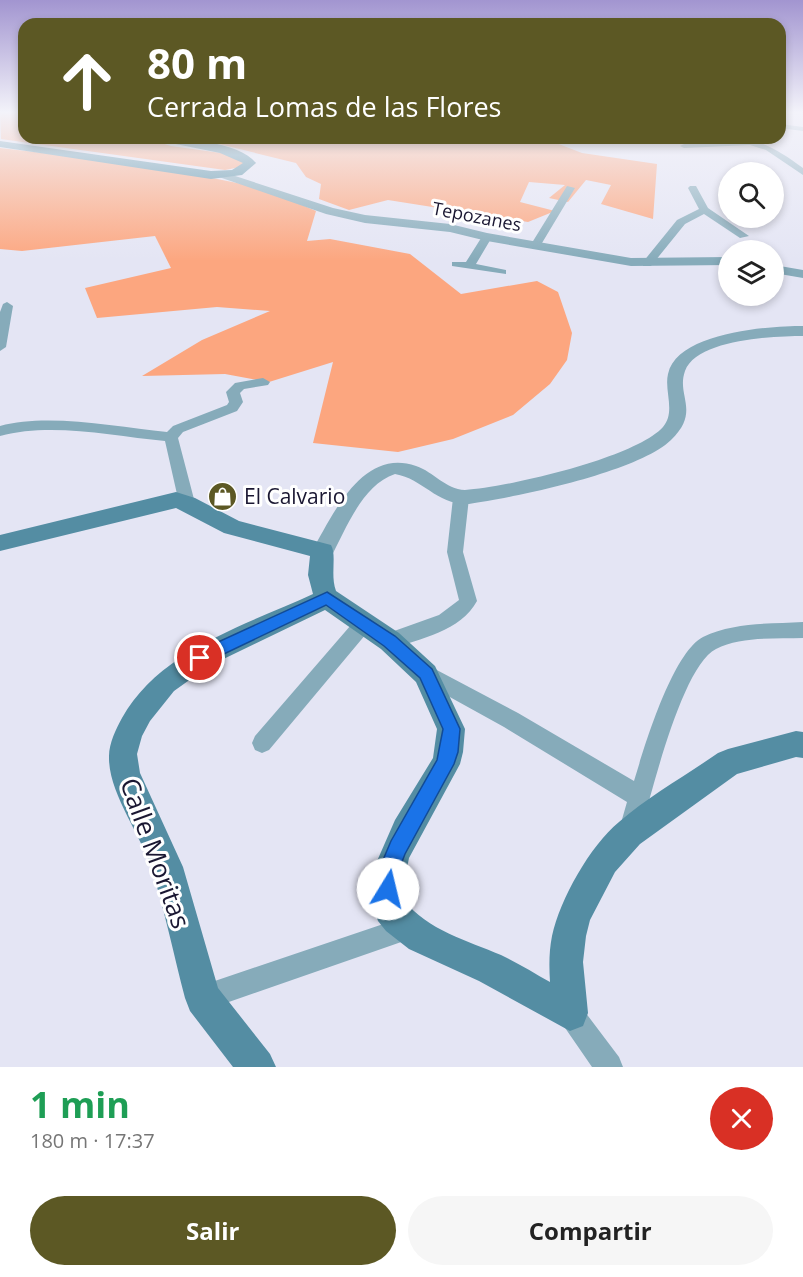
<!DOCTYPE html>
<html lang="es">
<meta charset="utf-8">
<style>
:root{--surface:#fff;--page:#f6f6f6;--text:#222;--muted:#767676;--accent:#5c5824}
body{margin:0;font-family:"Open Sans",sans-serif;background:var(--page);color:var(--text);height:100vh;display:flex;flex-direction:column;font-size:22px;white-space:nowrap}
*{box-sizing:border-box;margin:0}
p{font-size:20px;color:var(--muted)}
.icon{flex:none;width:33px;height:33px;fill:none;stroke:currentColor;stroke-width:2;stroke-linecap:round;stroke-linejoin:round}
.map{position:relative;height:1067px;overflow:hidden}
.details{display:flex;flex-direction:column;background:var(--surface);flex:1}
.details>*{flex:none}
.hud{position:absolute;left:18px;top:18px;width:768px;height:126px;border-radius:18px;box-shadow:0 3px 9px #0003;background:#5c5824;color:#fff;overflow:hidden}
.fabs{position:absolute;left:718px;top:162px;display:grid;gap:12px}
.fabs a{display:grid;place-items:center;width:66px;height:66px;border-radius:50%;background:var(--surface);box-shadow:0 3px 9px #0003;font-size:30px}
.pin{position:absolute;display:grid;place-items:center;width:51px;height:51px;color:#fff;margin:-26px;border:3px solid #fff;border-radius:50%;box-shadow:0 2px 6px #0007}
.me{position:absolute;width:66px;margin:-33px;rotate:9deg;stroke-linejoin:round;filter:drop-shadow(0 0 4px #0008)}
.turn{display:flex;align-items:center;gap:21px;height:126px;padding:0 30px;font-size:27px}
.turn .icon{width:78px;height:78px;stroke-width:2.5}
.turn b{display:block;font-size:42px;line-height:51px}
.round{display:grid;place-items:center;flex:none;width:63px;height:63px;border-radius:32px;background:var(--page)}
.summary{display:flex;align-items:center;justify-content:space-between;height:102px;padding:0 30px}
h1{font-size:36px;font-weight:700;line-height:45px;color:#1e9e55}
.cta{display:flex;gap:12px;margin-top:auto;padding:12px 30px}
.cta a{flex:1;height:69px;border-radius:36px;background:var(--accent);color:#fff;font-size:24px;font-weight:700;line-height:69px;text-align:center}
.cta a+a{background:var(--page);color:var(--text)}
.map>svg:first-child{display:block}
.green{fill:#fca67f}
.lines{fill:none;stroke-linecap:round;stroke-linejoin:round}
.minor{fill:#86abba;fill-rule:evenodd}
.tertiary{fill:#86abba;fill-rule:evenodd}
.secondary{fill:#548da3;fill-rule:evenodd}
.route{fill:#1a73e8;stroke:#114b97;stroke-width:1.5}
.labels{text-anchor:middle;dominant-baseline:central;stroke-width:6;stroke-linejoin:round;paint-order:stroke}
.far-street-label{font-size:18px;fill:#1a1732;stroke:#fff}
.poi-label{font-size:21px;fill:#1a1732;stroke:#fff;text-anchor:start}
.near-street-label{font-size:26px;fill:#1a1732;stroke:#fff}
</style>
<div class="map">
<svg width="803" height="1067" viewBox="0 0 803 1067">
<rect width="100%" height="100%" fill="#e4e5f4"/>
<path class="green" d="M0,112h24v26h121l26,8 57,8 27,10 -30,6 -224,-31z
M153,138h298l38,5 10,-5h44l39,15 75,11 -4,55 -52,-15 10,-19 -25,-5 -18,22 -19,-4 16,-13 -36,-3 -9,20 35,9 -27,11 -140,-22 -39,10 -30,-11 2,-15 -15,-7 -10,-14 -81,-20z
M0,148l147,17 115,23 54,23 -9,30 23,-2 80,15 51,40 76,-13 21,11 14,41 -5,27 -17,24 -37,31 -60,24 -55,13 -85,-9 20,-81 -64,20 -44,-8 -83,2 60,-36 68,-29 -53,-4 -120,11 -12,-30 86,-20 -16,-32 -133,15 -22,-2z"/>
<g class="lines">
<path class="minor" d="M780,124l23,3v4l-23,-3z
M730,138c31,0 49,13 73,30v7l-37,-25 -16,-5 -66,3 -4,-2 4,-2 52,-3z
M567,186l8,2 -36,60h-8l-1,-2z
M690,186h6l12,22 41,28 -9,2 -36,-24 -19,10 -34,42h-8v-4l34,-42 22,-11 -11,-21z
M487,234l5,3 -16,27 30,6v4l-54,-8v-4h14l17,-27z
M7,302l6,4 -7,41 -6,4v-39l3,-8z
M263,378l7,4 -2,3 -24,4 -4,4 3,9 -6,9 -54,21 -5,6 17,65 -2,4h-12l-2,-4 -14,-62c-52,-5 -114,-19 -165,-5v-10c48,-13 117,1 167,6l6,-6 54,-21 2,-3 -3,-10 9,-9z
M461,493l6,1 2,4 -6,54 14,49c-16,30 -57,38 -87,48l-7,-2 -2,-6 2,-6 56,-20 20,-15 -12,-48 6,-54 2,-4z
M364,616l7,2 2,5 -2,5 -102,122 -7,3 -7,-3 -3,-7 3,-7 102,-118z
M803,622v16c-27,1 -62,-2 -87,11 -34,17 -64,143 -75,181l-3,8 -8,3 -8,-3 -3,-8 8,-28 -123,-75 -85,-47 -3,-6 3,-6 7,-2 7,2 85,45 116,68c10,-33 38,-128 69,-144 31,-15 67,-13 100,-15z
M407,916l9,3 3,9 -3,9 -9,3 -204,71 -9,-4 -4,-9 4,-9 9,-4z
M570,1000l9,4 40,53 4,10h-31l-31,-45 -4,-9 4,-9z"/>
<path class="tertiary" d="M223,172l110,36 32,7 85,9 37,9 144,25 98,-1v8l-98,1 -144,-25 -37,-9 -85,-9 -39,-9 -107,-37 -2,-2z
M774,265l29,5v8l-29,-5z
M803,326v10c-28,0 -106,3 -118,35 -9,25 16,40 -14,69 -33,32 -154,57 -202,64 -33,1 -45,-25 -74,-30 -33,11 -49,55 -64,83l-8,2 -8,-2 -3,-6c21,-37 51,-104 104,-85 18,6 29,23 49,24 43,-3 170,-32 198,-63 13,-15 1,-36 5,-53 9,-42 102,-48 135,-48z"/>
<path class="secondary" d="M155,138c27,0 83,3 101,25l-14,12 -31,4 -211,-32v-6l211,30 21,-1 11,-7 -23,-10 -59,-12z
M176,492l19,6 44,23 92,24c6,10 -1,30 5,46l63,42 36,33 30,63 -2,23 -3,12 -51,94 -4,20 -1,22c23,30 64,41 97,55 17,8 33,18 49,27 -1,-16 -1,-31 2,-46 8,-37 38,-90 67,-114 30,-26 66,-46 99,-69l10,-4 68,-18 7,1v26l-7,-1 -59,17 -97,70 -25,28 -25,48 -4,16 -3,26 5,51 -5,13 -13,5 -91,-50 -70,-32 -23,-18 -8,-10 -7,-21 3,-32 21,-48 38,-62 4,-29 -21,-47 -35,-33 -56,-39 -116,56 -35,25 -24,30 -8,15 -5,18 3,19 43,94 35,121 52,66 6,13h-43l-43,-56 -5,-13c-11,-42 -20,-86 -33,-128 -11,-36 -44,-77 -43,-114 0,-13 7,-27 13,-38 38,-68 124,-93 191,-124l-5,-19 2,-19 -86,-23 -48,-25 -176,43v-16z"/>
</g>
<linearGradient id="sky" x2="0" y2="1"><stop stop-color="#a295d0"/><stop offset="0.43" stop-color="#f3f3fa"/><stop offset="1" stop-color="#f3f3fa" stop-opacity="0"/></linearGradient>
<rect width="803" height="261" fill="url(#sky)"/>
<path class="route" d="M327,592l68,44 37,33 28,60 -2,23 -4,12 -49,90 -5,13 -5,29 -7,3 -7,-3 -3,-7 2,-22 11,-26 46,-81 6,-31 -23,-51 -36,-32 -58,-41 -121,58 -5,2 -6,-2 -2,-5 2,-5z"/>
<defs>
<symbol id="shop-disc" viewBox="-11 -11 22 22"><circle r="9.5" fill="#5c5824" stroke="#fff"/><path d="M-5-2.5h2.3a2.7 3.5 0 0 1 5.4 0H5L5.5 6h-11ZM-1.5-2.5h3a1.5 2.3 0 0 0-3 0Z" fill="#fff"/></symbol>
</defs>
<g fill-rule="evenodd">
<use href="#shop-disc" x="206" y="480" width="33" height="33"/>
</g>
<g class="labels">
<g class="far-street-label">
<text transform="translate(477 216) rotate(11)">Tepozanes</text>
</g>
<g class="poi-label">
<text x="244" y="496">El Calvario</text>
</g>
<g class="near-street-label">
<text transform="translate(156 853) rotate(70)">Calle Moritas</text>
</g>
</g>
</svg>
<div class="fabs">
<a><svg class="icon" aria-label="search" viewBox="0 0 24 24"><circle cx="10" cy="10" r="6"/><path d="M15 15l6 6"/></svg></a>
<a><svg class="icon" aria-label="layers" viewBox="0 0 24 24"><path d="M12 4l9 5-9 5-9-5zM3 14l9 5 9-5"/></svg></a>
</div>
<div class="pin" style="left:200px;top:658px;background:#d93025"><svg class="icon" aria-label="arrive" viewBox="0 0 24 24"><path d="M6 21V4h12l-3 4 3 4H6"/></svg></div>
<svg class="me" style="left:388px;top:889px" viewBox="-20 -20 40 40"><circle r="19" fill="#fff"/><path d="M0-13L10 11 0 6-10 11z" fill="#1a73e8"/></svg>
<div class="hud">
<div class="turn"><svg class="icon" aria-label="ahead" viewBox="0 0 24 24"><path d="M12 20V5M6 11l6-6 6 6"/></svg><div><b>80 m</b>Cerrada Lomas de las Flores</div></div>
</div>
</div>
<section class="details">
<div class="summary"><div><h1>1 min</h1><p>180 m · 17:37</p></div><a class="round" style="background:#d93025;color:#fff"><svg class="icon" aria-label="close" viewBox="0 0 24 24"><path d="M6 6l12 12M18 6L6 18"/></svg></a></div>
<div class="cta"><a>Salir</a><a>Compartir</a></div>
</section>
